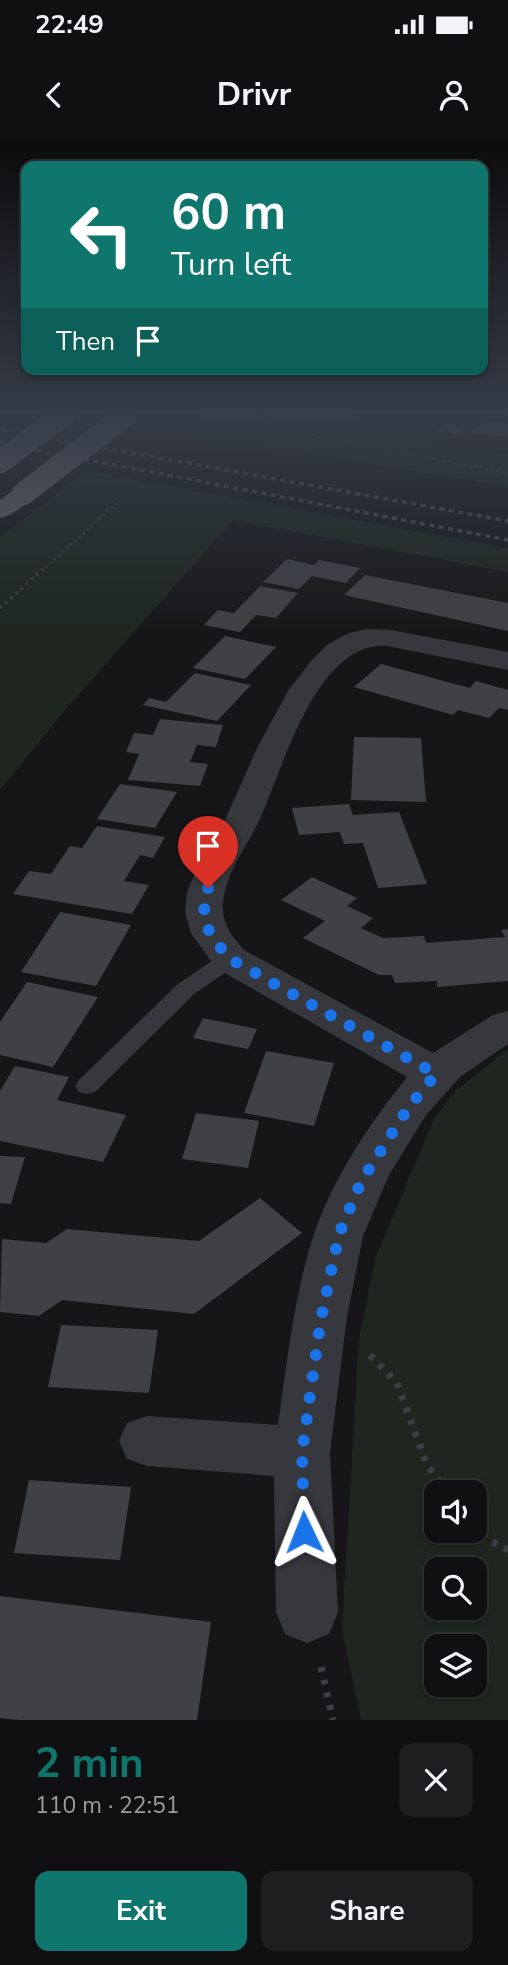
<!DOCTYPE html>
<meta charset="utf-8">
<style>
:root{--surface:#101012;--page:#1e1e20;--text:#f1f3f6;--muted:#9c9d9f;--line:#303032;--accent:#0f766e}
body{margin:0;font-family:"Nunito Sans",sans-serif;background:var(--page);color:var(--text);height:100vh;display:flex;flex-direction:column;font-size:26px;white-space:nowrap}
*{box-sizing:border-box;margin:0}
p{font-size:23px;color:var(--muted)}
.icon{flex:none;width:38px;height:38px;fill:none;stroke:currentColor;stroke-width:2;stroke-linecap:round;stroke-linejoin:round}
.map{position:relative;height:1580px;overflow:hidden}
.details{display:flex;flex-direction:column;background:var(--surface);flex:1}
.details>*{flex:none}
.hud{position:absolute;left:21px;top:21px;width:467px;height:214px;border-radius:14px;box-shadow:0 4px 10px #0003,0 0 0 2px var(--line);background:#0f766e;color:#fff;overflow:hidden}
.tools{position:absolute;left:424px;top:1340px;display:grid;gap:14px}
.tools a{display:grid;place-items:center;width:63px;height:63px;border-radius:14px;background:var(--surface);box-shadow:0 4px 10px #0003,0 0 0 2px var(--line);font-size:35px}
.pin{position:absolute;display:grid;place-items:center;width:60px;height:60px;color:#fff;margin:-72px -30px;border-radius:50% 50% 50% 0;rotate:-45deg;box-shadow:0 0 7px #0007}
.pin .icon{rotate:45deg}
.me{position:absolute;width:77px;margin:-38px;rotate:358deg;stroke-linejoin:round;filter:drop-shadow(0 0 5px #0008)}
.turn{display:flex;align-items:center;gap:24px;height:147px;padding:0 35px;font-size:32px}
.turn .icon{width:91px;height:91px;stroke-width:2.5}
.turn b{display:block;font-size:49px;line-height:60px}
.then{display:flex;align-items:center;height:66px;padding:0 35px;background:#0003;gap:14px;font-size:26px}
.round{display:grid;place-items:center;flex:none;width:74px;height:74px;border-radius:14px;background:var(--page)}
.head{display:flex;align-items:center;justify-content:space-between;height:119px;padding:0 35px}
h1{font-size:42px;font-weight:700;line-height:52px;color:var(--accent)}
.action{display:flex;gap:14px;margin-top:auto;padding:14px 35px}
.action a{flex:1;height:80px;border-radius:14px;background:var(--accent);color:#fff;font-size:28px;font-weight:700;line-height:80px;text-align:center}
.action a+a{background:var(--page);color:var(--text)}
.status{display:flex;justify-content:space-between;align-items:center;height:49px;padding:0 35px;background:var(--surface);direction:ltr}
.status svg{height:19px;fill:currentColor}
header{display:flex;justify-content:space-between;align-items:center;height:91px;padding:0 35px;background:var(--surface);font-size:32px;font-weight:700}
.map>svg:first-child{display:block}
.green{fill:#1e261f;fill-rule:evenodd}
.building{fill:#404145}
.lines{fill:none;stroke-linecap:round;stroke-linejoin:round}
.path-far2{stroke:#3d3f44;stroke-width:2.5;stroke-dasharray:2 3.5;stroke-linecap:butt}
.path-far1{stroke:#3d3f44;stroke-width:3.5;stroke-dasharray:2.5 4.5;stroke-linecap:butt}
.path{stroke:#3d3f44;stroke-width:7;stroke-dasharray:5 8;stroke-linecap:butt}
.lane{fill:#37383d;fill-rule:evenodd}
.street{fill:#37383d;fill-rule:evenodd}
.highway{fill:#63666e;fill-rule:evenodd}
.rail{stroke:#4a4c52;stroke-width:3.5;stroke-dasharray:5 4.5;stroke-linecap:butt}
.highway-bridge{stroke:#63666e;stroke-width:23}
.route{stroke:#1a73e8;stroke-width:12;stroke-dasharray:0 21.6}
</style>
<div class="status"><b>22:49</b><svg viewBox="0 0 49 12"><path d="M0 12V9h3v3zM5 12V6h3v6zM10 12V3h3v9zM15 12V0h3v12zM26 1h20v11H26zM47 4h2v5h-2z"/></svg></div>
<header><svg class="icon" aria-label="back" viewBox="0 0 24 24"><path d="M15 5l-7 7 7 7"/></svg>Drivr<svg class="icon" aria-label="person" viewBox="0 0 24 24"><circle cx="12" cy="8" r="4"/><path d="M4 21q1-7 8-7t8 7"/></svg></header>
<div class="map">
<svg width="508" height="1580" viewBox="0 0 508 1580">
<rect width="100%" height="100%" fill="#161618"/>
<path class="green" d="M200,275h156l3,5 91,27 58,7v33l-326,-54z
M86,331l422,77v24l-275,-52 -166,188 -67,82v-253z
M508,909v671h-147l-19,-90 17,-291 16,-80 58,-138 20,-28zM436,1353h38v38h-38zM436,1430h38v38h-38zM436,1507h38v38h-38z"/>
<path class="building" d="M485,281l23,3v14l-37,-6z
M445,283l20,4 -8,8 -21,-4z
M287,419l27,6 5,-5 41,8 -14,15 -34,-7 -13,13 -36,-7z
M365,435l143,28v28l-164,-36z
M260,446l38,7 -22,25 -20,-3 -16,17 -36,-7 14,-15 16,3z
M225,496l51,11 -31,32 -52,-11z
M381,524l89,24 6,-7 32,9v20l-9,-2 -10,10 -31,-8 -5,5 -99,-28z
M195,533l56,12 -34,36 -74,-16 6,-7 17,4z
M160,579l63,6 -7,22 -19,-2 -7,17 18,2 -8,22 -72,-6 11,-26 -13,-2 8,-19 19,2z
M354,597l67,1 5,64 -75,-2z
M120,644l57,8 -22,36 -58,-9z
M349,664l4,11 46,-3 28,72 -49,4 -15,-45 -19,1 -4,-12 -41,3 -7,-27z
M97,686l68,11 -12,21 -13,-3 -16,26 25,4 -17,29 -119,-20 16,-23 22,3 19,-28 12,2z
M312,737l45,21 -10,8 26,12 -12,10 22,10 41,-2 2,7 79,-6 -4,-7 7,-1v52l-71,6v-6l-42,2 -3,-8h-13l-76,-37 22,-17 -44,-21z
M60,772l71,13 -35,61 -75,-14z
M27,842l71,15 -45,70 -53,-12v-33z
M203,878l54,11 -9,20 -55,-11z
M266,911l68,12 -20,63 -70,-13z
M15,926l54,11 -12,23 69,15 -23,47 -103,-21v-50z
M196,973l63,8 -11,47 -66,-9z
M0,1016l25,1 -14,47 -11,-1z
M260,1058l42,35 -108,81 -132,-14 -23,16 -39,-4 2,-73 44,4 21,-14 132,12z
M61,1185l97,5 -9,63 -101,-6z
M29,1340l102,7 -11,73 -106,-7z
M0,1456l211,26 -14,98h-178l-19,-2z"/>
<g class="lines">
<path class="path-far2" d="M260,275l-1,4 64,19 185,35
M42,431l77,-70"/>
<path class="path-far1" d="M0,468l43,-39"/>
<path class="path" d="M370,1215l27,28 30,82 21,28
M474,1384l13,15 21,11
M321,1527l12,53"/>
<path class="lane" d="M230,812l8,2 3,5 -3,5 -44,30 -99,98 -8,2 -8,-2 -4,-6 4,-6 99,-96 44,-30z"/>
<path class="street" d="M367,489l24,1 117,22v18l-121,-24c-71,-5 -104,123 -128,175 -13,27 -33,51 -36,82 -2,20 9,33 21,47l189,103 60,-38 15,-4v33l-48,33 -34,38 -37,60 -26,61 -16,81 -17,135 8,160 -9,22 -22,9 -22,-9 -9,-22 -2,-136 -127,-10 -20,-7 -8,-18 8,-18 20,-7 131,9c9,-63 16,-130 36,-191 19,-56 56,-111 93,-157l-191,-109 -25,-35 -6,-21 2,-20 9,-22 29,-50 33,-74 30,-55 22,-29 18,-18 21,-11z"/>
<path class="highway" d="M23,347l8,2 4,5c-8,11 -22,21 -35,24v-18l15,-11z"/>
<path class="rail" d="M0,289l508,92
M0,303l508,97"/>
<path class="highway-bridge" d="M0,322l63,-47
M23,354l100,-77"/>
</g>
<linearGradient id="sky" x2="0" y2="1"><stop stop-color="#0c0c0d"/><stop offset="0.55" stop-color="#363c48"/><stop offset="1" stop-color="#363c48" stop-opacity="0"/></linearGradient>
<rect width="508" height="496" fill="url(#sky)"/>
<g class="lines">
<path class="route" d="M208,748c-10,34 1,46 22,71l206,115 -28,34 -47,74 -22,52 -18,85 -19,133 2,80"/>
</g>
</svg>
<div class="tools">
<a><svg class="icon" aria-label="sound" viewBox="0 0 24 24"><path d="M4 9h4l5-4v14l-5-4H4zM17 9q2 3 0 6"/></svg></a>
<a><svg class="icon" aria-label="search" viewBox="0 0 24 24"><circle cx="10" cy="10" r="6"/><path d="M15 15l6 6"/></svg></a>
<a><svg class="icon" aria-label="layers" viewBox="0 0 24 24"><path d="M12 4l9 5-9 5-9-5zM3 14l9 5 9-5"/></svg></a>
</div>
<div class="pin" style="left:208px;top:748px;background:#d93025"><svg class="icon" aria-label="arrive" viewBox="0 0 24 24"><path d="M6 21V4h12l-3 4 3 4H6"/></svg></div>
<svg class="me" style="left:304px;top:1392px" viewBox="-20 -20 40 40"><path d="M0-17L14 15 0 8-14 15z" fill="#1a73e8" stroke="#fff" stroke-width="4"/></svg>
<div class="hud">
<div class="turn"><svg class="icon" aria-label="left" viewBox="0 0 24 24"><path d="M17 20v-9H6M10 6l-5 5 5 5"/></svg><div><b>60 m</b>Turn left</div></div>
<div class="then">Then<svg class="icon" aria-label="arrive" viewBox="0 0 24 24"><path d="M6 21V4h12l-3 4 3 4H6"/></svg></div>
</div>
</div>
<section class="details">
<div class="head"><div><h1>2 min</h1><p>110 m · 22:51</p></div><a class="round"><svg class="icon" aria-label="close" viewBox="0 0 24 24"><path d="M6 6l12 12M18 6L6 18"/></svg></a></div>
<div class="action"><a>Exit</a><a>Share</a></div>
</section>
